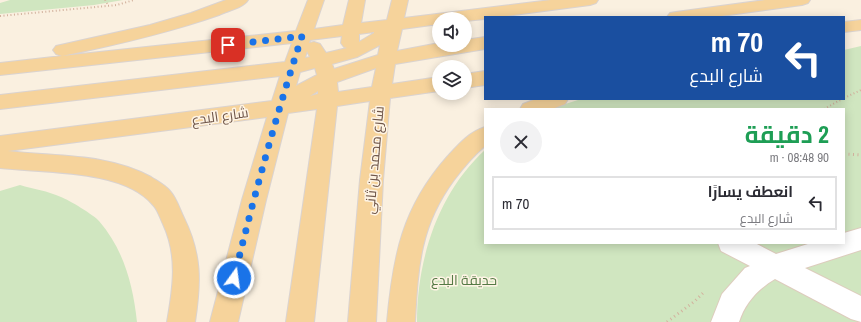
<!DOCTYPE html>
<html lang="ar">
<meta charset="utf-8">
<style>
:root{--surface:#fff;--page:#f2f2f3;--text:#2b2b33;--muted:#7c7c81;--line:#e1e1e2}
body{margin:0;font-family:"Archivo Narrow",Cairo,sans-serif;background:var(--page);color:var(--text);direction:rtl;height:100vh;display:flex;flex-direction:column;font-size:15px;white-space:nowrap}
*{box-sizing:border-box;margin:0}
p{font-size:13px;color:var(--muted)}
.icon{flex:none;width:22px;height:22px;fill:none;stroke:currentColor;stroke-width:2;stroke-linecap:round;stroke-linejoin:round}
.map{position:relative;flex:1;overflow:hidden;direction:ltr}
.sheet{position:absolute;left:484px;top:108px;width:361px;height:136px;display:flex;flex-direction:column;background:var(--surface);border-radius:0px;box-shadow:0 2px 10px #0003;direction:rtl}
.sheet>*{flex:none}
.top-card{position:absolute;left:484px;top:16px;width:361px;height:84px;border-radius:0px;box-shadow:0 2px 10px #0003;direction:rtl;background:#1a4fa0;color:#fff;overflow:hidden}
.fabs{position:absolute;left:432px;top:12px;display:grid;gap:8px}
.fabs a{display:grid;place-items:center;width:40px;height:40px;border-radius:50%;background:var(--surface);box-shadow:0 2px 10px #0003;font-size:20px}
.pin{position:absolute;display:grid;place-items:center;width:34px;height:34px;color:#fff;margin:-17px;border-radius:8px;box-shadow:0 2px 6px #0006}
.me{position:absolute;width:44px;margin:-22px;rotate:14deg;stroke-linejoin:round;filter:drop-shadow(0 0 3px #0008)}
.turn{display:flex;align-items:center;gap:14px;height:84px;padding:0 16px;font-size:18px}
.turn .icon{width:52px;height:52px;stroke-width:2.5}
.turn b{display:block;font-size:28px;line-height:34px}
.round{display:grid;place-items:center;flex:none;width:42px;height:42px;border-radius:21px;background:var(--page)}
.head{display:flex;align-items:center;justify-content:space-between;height:68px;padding:0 16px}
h1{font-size:24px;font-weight:700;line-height:30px;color:#1e9e55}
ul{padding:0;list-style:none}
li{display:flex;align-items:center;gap:12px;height:54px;margin:0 8px 6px;padding:0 8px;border:2px solid var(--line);border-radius:0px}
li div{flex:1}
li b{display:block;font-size:15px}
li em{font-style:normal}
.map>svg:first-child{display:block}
.green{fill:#d0e6c0}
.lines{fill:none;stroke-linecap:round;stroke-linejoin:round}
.minor-casing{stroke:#ddccbd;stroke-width:2}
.major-casing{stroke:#dad3d0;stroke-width:2}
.path-far1{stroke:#d2b19d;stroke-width:2;stroke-dasharray:1 2.5;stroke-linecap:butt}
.path{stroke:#d2b19d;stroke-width:3;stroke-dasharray:1 3.5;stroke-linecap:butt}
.minor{fill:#fff;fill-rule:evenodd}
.major{fill:#f6d39b;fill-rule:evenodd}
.route{stroke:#1a73e8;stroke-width:7;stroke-dasharray:0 12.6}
.labels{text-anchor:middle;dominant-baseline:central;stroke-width:3;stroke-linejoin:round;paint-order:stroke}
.street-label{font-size:14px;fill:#6f5649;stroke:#fef4e5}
.park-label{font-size:14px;fill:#557a45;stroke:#fef4e5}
</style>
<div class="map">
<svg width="861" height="322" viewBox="0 0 861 322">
<rect width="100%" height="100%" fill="#faf0e0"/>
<path class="green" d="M10,0h113l-29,5 -94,9v-11z
M861,46v276h-444c0,-63 21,-129 68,-172v93h359v-134h-294l31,-10h263v-49z
M20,185c13,4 28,6 41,12 8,3 33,18 38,24 25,29 34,64 38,101h-137v-131z"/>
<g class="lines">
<defs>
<path id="minor" d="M861,228v22l-56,18 56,28v26l-10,-3 -76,-40c-17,10 -30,24 -36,43h-28l11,-28 23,-26 5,-2 -29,-15 -3,-8h37l21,11 35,-11h33v-10z"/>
<path id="major" d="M226,0h22c-5,8 -21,11 -29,15 -51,18 -104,30 -157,41l234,-25 12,-31h16l-10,29 29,-4 6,-25h16l-4,23 26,-3 5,-20h16l-4,18 147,-18h47l-2,3 -6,2 -92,12h-13v2l-20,2v-2h-26v5l-37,5 -5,22 42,-8v2h26v-5l20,-3v12l-90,15 -3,20 47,-7v14l-49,7 -7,82 -7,142h-28l12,-142 10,-79 -33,5 -23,216h-28l31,-213 -29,4 -22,87 -28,122h-28l32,-122 25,-83 -259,34c48,6 99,2 143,26 6,4 14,8 19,14 7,8 10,19 14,27 18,37 17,64 11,104h-28c6,-34 11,-66 -4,-98 -3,-6 -5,-14 -10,-19 -29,-36 -110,-32 -153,-37v-32l272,-35 8,-25 -280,33v-14l285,-33 7,-19 -292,32v-12l62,-7 -6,-2 -3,-4 3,-4 94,-21 41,-12zM374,32v1l-15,9v-8zM342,36l-1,7 3,4 3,1 -21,5 -6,-9 -6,-2 -5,1 1,-3zM380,45l-2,10 -44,14 -2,-5 25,-7zM307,51l3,6 -5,1zM315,68l2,7 -21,11 4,-14zM376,68l-4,19 -34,5 -1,-10zM318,91v3l-8,2z
M765,0h45l-2,3 -6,2 -88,12h-47l3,-4 6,-1z
M861,20v10l-17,2v-10z
M485,71v14l-20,3v-14z
M536,99h32l-3,5 -13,5h-32l3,-5z
M485,127v19c-12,10 -22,22 -31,34 -34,46 -36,87 -39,142h-28c6,-66 15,-114 60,-165 11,-12 22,-25 38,-30z"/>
</defs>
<use href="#minor" class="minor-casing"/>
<use href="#major" class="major-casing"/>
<path class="path-far1" d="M105,0l3,5
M0,16l117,-11 17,-5
M844,98l17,-8
M824,109l18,-10"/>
<path class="path" d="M844,154l17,1
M667,322l28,-21 8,-8"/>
<use href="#minor" class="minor"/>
<use href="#major" class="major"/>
</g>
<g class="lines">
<path class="route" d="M228,45l74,-9c-26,80 -48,160 -68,242"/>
</g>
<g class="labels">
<g class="street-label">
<text transform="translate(220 116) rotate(-8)">شارع البدع</text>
<text transform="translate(374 160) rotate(-85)">شارع محمد بن ثاني</text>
</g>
<g class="park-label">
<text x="464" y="280">حديقة البدع</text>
</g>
</g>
</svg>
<div class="fabs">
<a><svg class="icon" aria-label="sound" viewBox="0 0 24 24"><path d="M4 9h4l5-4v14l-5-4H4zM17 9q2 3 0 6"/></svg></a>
<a><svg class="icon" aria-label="layers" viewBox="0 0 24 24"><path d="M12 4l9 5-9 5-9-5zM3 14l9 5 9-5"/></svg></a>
</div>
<div class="pin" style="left:228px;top:45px;background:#d93025"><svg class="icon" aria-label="arrive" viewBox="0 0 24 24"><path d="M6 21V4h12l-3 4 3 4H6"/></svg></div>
<svg class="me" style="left:234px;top:278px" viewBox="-20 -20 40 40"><circle r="17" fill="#1a73e8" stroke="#fff" stroke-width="3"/><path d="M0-11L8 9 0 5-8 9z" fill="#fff"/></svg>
<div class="top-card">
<div class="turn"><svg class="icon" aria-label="left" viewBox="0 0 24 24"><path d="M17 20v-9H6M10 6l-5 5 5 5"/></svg><div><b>70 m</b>شارع البدع</div></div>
</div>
<section class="sheet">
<div class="head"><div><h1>2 دقيقة</h1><p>90 m · 08:48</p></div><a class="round"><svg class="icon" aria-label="close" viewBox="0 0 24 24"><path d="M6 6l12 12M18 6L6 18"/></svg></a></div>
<ul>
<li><svg class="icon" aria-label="left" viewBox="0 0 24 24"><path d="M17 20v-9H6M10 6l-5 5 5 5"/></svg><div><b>انعطف يسارًا</b><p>شارع البدع</p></div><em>70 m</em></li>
</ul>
</section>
</div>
